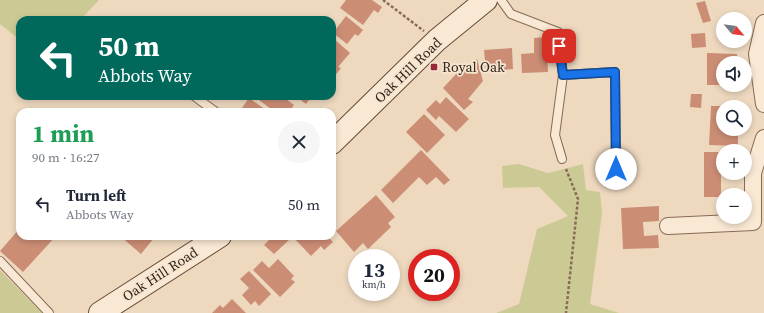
<!DOCTYPE html>
<meta charset="utf-8">
<style>
:root{--surface:#fff;--page:#f6f6f7;--text:#1f2937;--muted:#747a83}
body{margin:0;font-family:"Source Serif 4",serif;background:var(--page);color:var(--text);height:100vh;display:flex;flex-direction:column;font-size:15px;white-space:nowrap}
*{box-sizing:border-box;margin:0}
p{font-size:13px;color:var(--muted)}
.icon{flex:none;width:22px;height:22px;fill:none;stroke:currentColor;stroke-width:2;stroke-linecap:round;stroke-linejoin:round}
.map{position:relative;flex:1;overflow:hidden}
.side{position:absolute;left:16px;top:108px;width:320px;height:132px;display:flex;flex-direction:column;background:var(--surface);border-radius:12px;box-shadow:0 2px 6px #0003}
.side>*{flex:none}
.guide{position:absolute;left:16px;top:16px;width:320px;height:84px;border-radius:12px;box-shadow:0 2px 6px #0003;background:#00695c;color:#fff;overflow:hidden}
.needle{width:26px;rotate:119deg}
.tools{position:absolute;left:716px;top:12px;display:grid;gap:8px}
.tools a{display:grid;place-items:center;width:36px;height:36px;border-radius:50%;background:var(--surface);box-shadow:0 2px 6px #0003;font-size:20px}
.speed{position:absolute;left:348px;top:249px;display:flex;gap:8px;font-size:20px;font-weight:700;text-align:center}
.speed>*{display:grid;place-content:center;width:52px;height:52px;border-radius:50%;background:var(--surface);box-shadow:0 2px 6px #0003;line-height:1}
.speed small{font-size:10px;font-weight:400}
.speed .limit{border:6px solid #d22;background:#fff;color:#111}
.pin{position:absolute;display:grid;place-items:center;width:34px;height:34px;color:#fff;margin:-17px;border-radius:8px;box-shadow:0 2px 6px #0006}
.me{position:absolute;width:44px;margin:-22px;rotate:0deg;stroke-linejoin:round;filter:drop-shadow(0 0 3px #0008)}
.turn{display:flex;align-items:center;gap:14px;height:84px;padding:0 16px;font-size:18px}
.turn .icon{width:52px;height:52px;stroke-width:2.5}
.turn b{display:block;font-size:28px;line-height:34px}
.round{display:grid;place-items:center;flex:none;width:42px;height:42px;border-radius:21px;background:var(--page)}
.headline{display:flex;align-items:center;justify-content:space-between;height:68px;padding:0 16px}
h1{font-size:24px;font-weight:700;line-height:30px;color:#1e9e55}
ul{padding:0;list-style:none}
li{display:flex;align-items:center;gap:12px;height:56px;padding:0 16px}
li div{flex:1}
li b{display:block;font-size:15px}
li em{font-style:normal}
.map>svg:first-child{display:block}
.green{fill:#ccca94}
.building{fill:#cc8d75}
.lines{fill:none;stroke-linecap:round;stroke-linejoin:round}
.lane-casing{stroke:#876a58;stroke-width:10}
.street-casing{stroke:#876a58;stroke-width:18}
.secondary-casing{stroke:#684b3b;stroke-width:24}
.path{stroke:#876a58;stroke-width:2.5;stroke-dasharray:3 2;stroke-linecap:butt}
.lane{stroke:#f9e8d3;stroke-width:8}
.street{stroke:#f9e8d3;stroke-width:16}
.secondary{stroke:#f9e8d3;stroke-width:22}
.route-casing{stroke:#114b97;stroke-width:10}
.route{stroke:#1a73e8;stroke-width:7}
.poi-dot{fill:#962838;stroke:#f5e5cf;stroke-width:1.5}
.labels{text-anchor:middle;dominant-baseline:central;stroke-width:3.5;stroke-linejoin:round;paint-order:stroke}
.poi-label{font-size:14px;fill:#36251c;stroke:#f5e5cf;text-anchor:start}
.street-label{font-size:14px;fill:#36251c;stroke:#f5e5cf}
</style>
<div class="map">
<svg width="764" height="313" viewBox="0 0 764 313">
<rect width="100%" height="100%" fill="#eed9bf"/>
<path class="green" d="M0,0h99l-19,20h-60v20l-20,-16z
M519,164l29,9 35,-9 3,26 14,2 2,21 -12,91 29,9h-123l23,-9 18,-75 31,-13 -29,-29 -36,1 -1,-22z
M0,270l42,43h-42z"/>
<path class="building" d="M346,0h26l10,7 -4,6 -4,-3 -11,15 -23,-17z
M705,1l6,20 -8,2 -7,-20z
M346,16l17,14 -5,6 -3,-2 -8,10 -14,-11z
M705,33l1,14 -14,1 -1,-14z
M546,37l2,35 -26,1 -1,-19 13,-1v-15z
M333,38l17,15 -12,14 3,1 -8,10 3,2 -4,6z
M512,48l1,21 -27,3 -2,-22z
M707,53l30,1v9h-14v22h-16z
M477,59l6,22 -15,18 5,3 -9,8 -21,-22 14,-15 3,2z
M691,94h11l-1,14 -11,-1z
M262,96h20l12,9 -5,7h-14l-16,-12z
M295,96h17l-6,8z
M446,97l23,22 -13,13 -17,-16 -3,4 -10,-10 10,-10 4,4z
M249,98l20,14h-30z
M711,106h12v23l15,2v15l-29,-1z
M424,114l21,21 -18,18 -21,-21z
M421,150l29,30 -6,5 -8,-8 -9,8 -8,-8 -26,26 -12,-13z
M704,152h17v45h-17z
M376,195l19,22 -7,6 3,4 -23,22 -5,-6 -9,9 -18,-21z
M659,206v15l-16,1 1,14 14,-1 1,13 -36,1 -2,-41z
M20,228v8h36l-33,36 -23,-21z
M120,236h32l2,2 -13,16z
M273,236h14l3,3 -16,15 -10,-9z
M292,236h35l6,6 -9,8 -3,-4 -10,10z
M278,259l16,17 -3,3 4,3 -15,15 -27,-27 9,-9 7,7z
M249,271l22,23 -12,12 -4,-5 -4,4 -9,-10 7,-7 -9,-9z
M232,299l14,14h-34l8,-8 3,3z"/>
<g class="lines">
<defs>
<path id="lane" d="M501,0l10,14 47,18 5,43 -8,60 7,24
M563,75l52,-3 1,97
M194,96l22,16
M0,261l49,52"/>
<path id="street" d="M764,23l-7,31 7,50
M668,226l85,-4v-49l11,-35"/>
<path id="secondary" d="M332,143l105,-103 49,-40
M100,313l120,-77"/>
</defs>
<use href="#lane" class="lane-casing"/>
<use href="#street" class="street-casing"/>
<use href="#secondary" class="secondary-casing"/>
<path class="path" d="M383,0l41,31
M566,169l12,30 -12,114"/>
<use href="#lane" class="lane"/>
<use href="#street" class="street"/>
<use href="#secondary" class="secondary"/>
</g>
<g class="lines">
<defs>
<path id="route" d="M559,46l4,29 52,-3 1,97"/>
</defs>
<use href="#route" class="route-casing"/>
<use href="#route" class="route"/>
</g>
<rect class="poi-dot" x="430" y="63" width="8" height="8" rx="2"/>
<g class="labels">
<g class="poi-label">
<text x="442" y="67">Royal Oak</text>
</g>
<g class="street-label">
<text transform="translate(408 70) rotate(-44)">Oak Hill Road</text>
<text transform="translate(160 274) rotate(-33)">Oak Hill Road</text>
</g>
</g>
</svg>
<div class="tools">
<a><svg class="needle" viewBox="-14 -14 28 28"><path d="M0-13l5 13h-10z" fill="#e53935"/><path d="M0 13l5-13h-10z" fill="#747a83"/></svg></a>
<a><svg class="icon" aria-label="sound" viewBox="0 0 24 24"><path d="M4 9h4l5-4v14l-5-4H4zM17 9q2 3 0 6"/></svg></a>
<a><svg class="icon" aria-label="search" viewBox="0 0 24 24"><circle cx="10" cy="10" r="6"/><path d="M15 15l6 6"/></svg></a>
<a>+</a>
<a>−</a>
</div>
<div class="speed"><div>13<small>km/h</small></div><div class="limit">20</div></div>
<div class="pin" style="left:559px;top:46px;background:#d93025"><svg class="icon" aria-label="arrive" viewBox="0 0 24 24"><path d="M6 21V4h12l-3 4 3 4H6"/></svg></div>
<svg class="me" style="left:616px;top:169px" viewBox="-20 -20 40 40"><circle r="19" fill="#fff"/><path d="M0-13L10 11 0 6-10 11z" fill="#1a73e8"/></svg>
<div class="guide">
<div class="turn"><svg class="icon" aria-label="left" viewBox="0 0 24 24"><path d="M17 20v-9H6M10 6l-5 5 5 5"/></svg><div><b>50 m</b>Abbots Way</div></div>
</div>
<section class="side">
<div class="headline"><div><h1>1 min</h1><p>90 m · 16:27</p></div><a class="round"><svg class="icon" aria-label="close" viewBox="0 0 24 24"><path d="M6 6l12 12M18 6L6 18"/></svg></a></div>
<ul>
<li><svg class="icon" aria-label="left" viewBox="0 0 24 24"><path d="M17 20v-9H6M10 6l-5 5 5 5"/></svg><div><b>Turn left</b><p>Abbots Way</p></div><em>50 m</em></li>
</ul>
</section>
</div>
